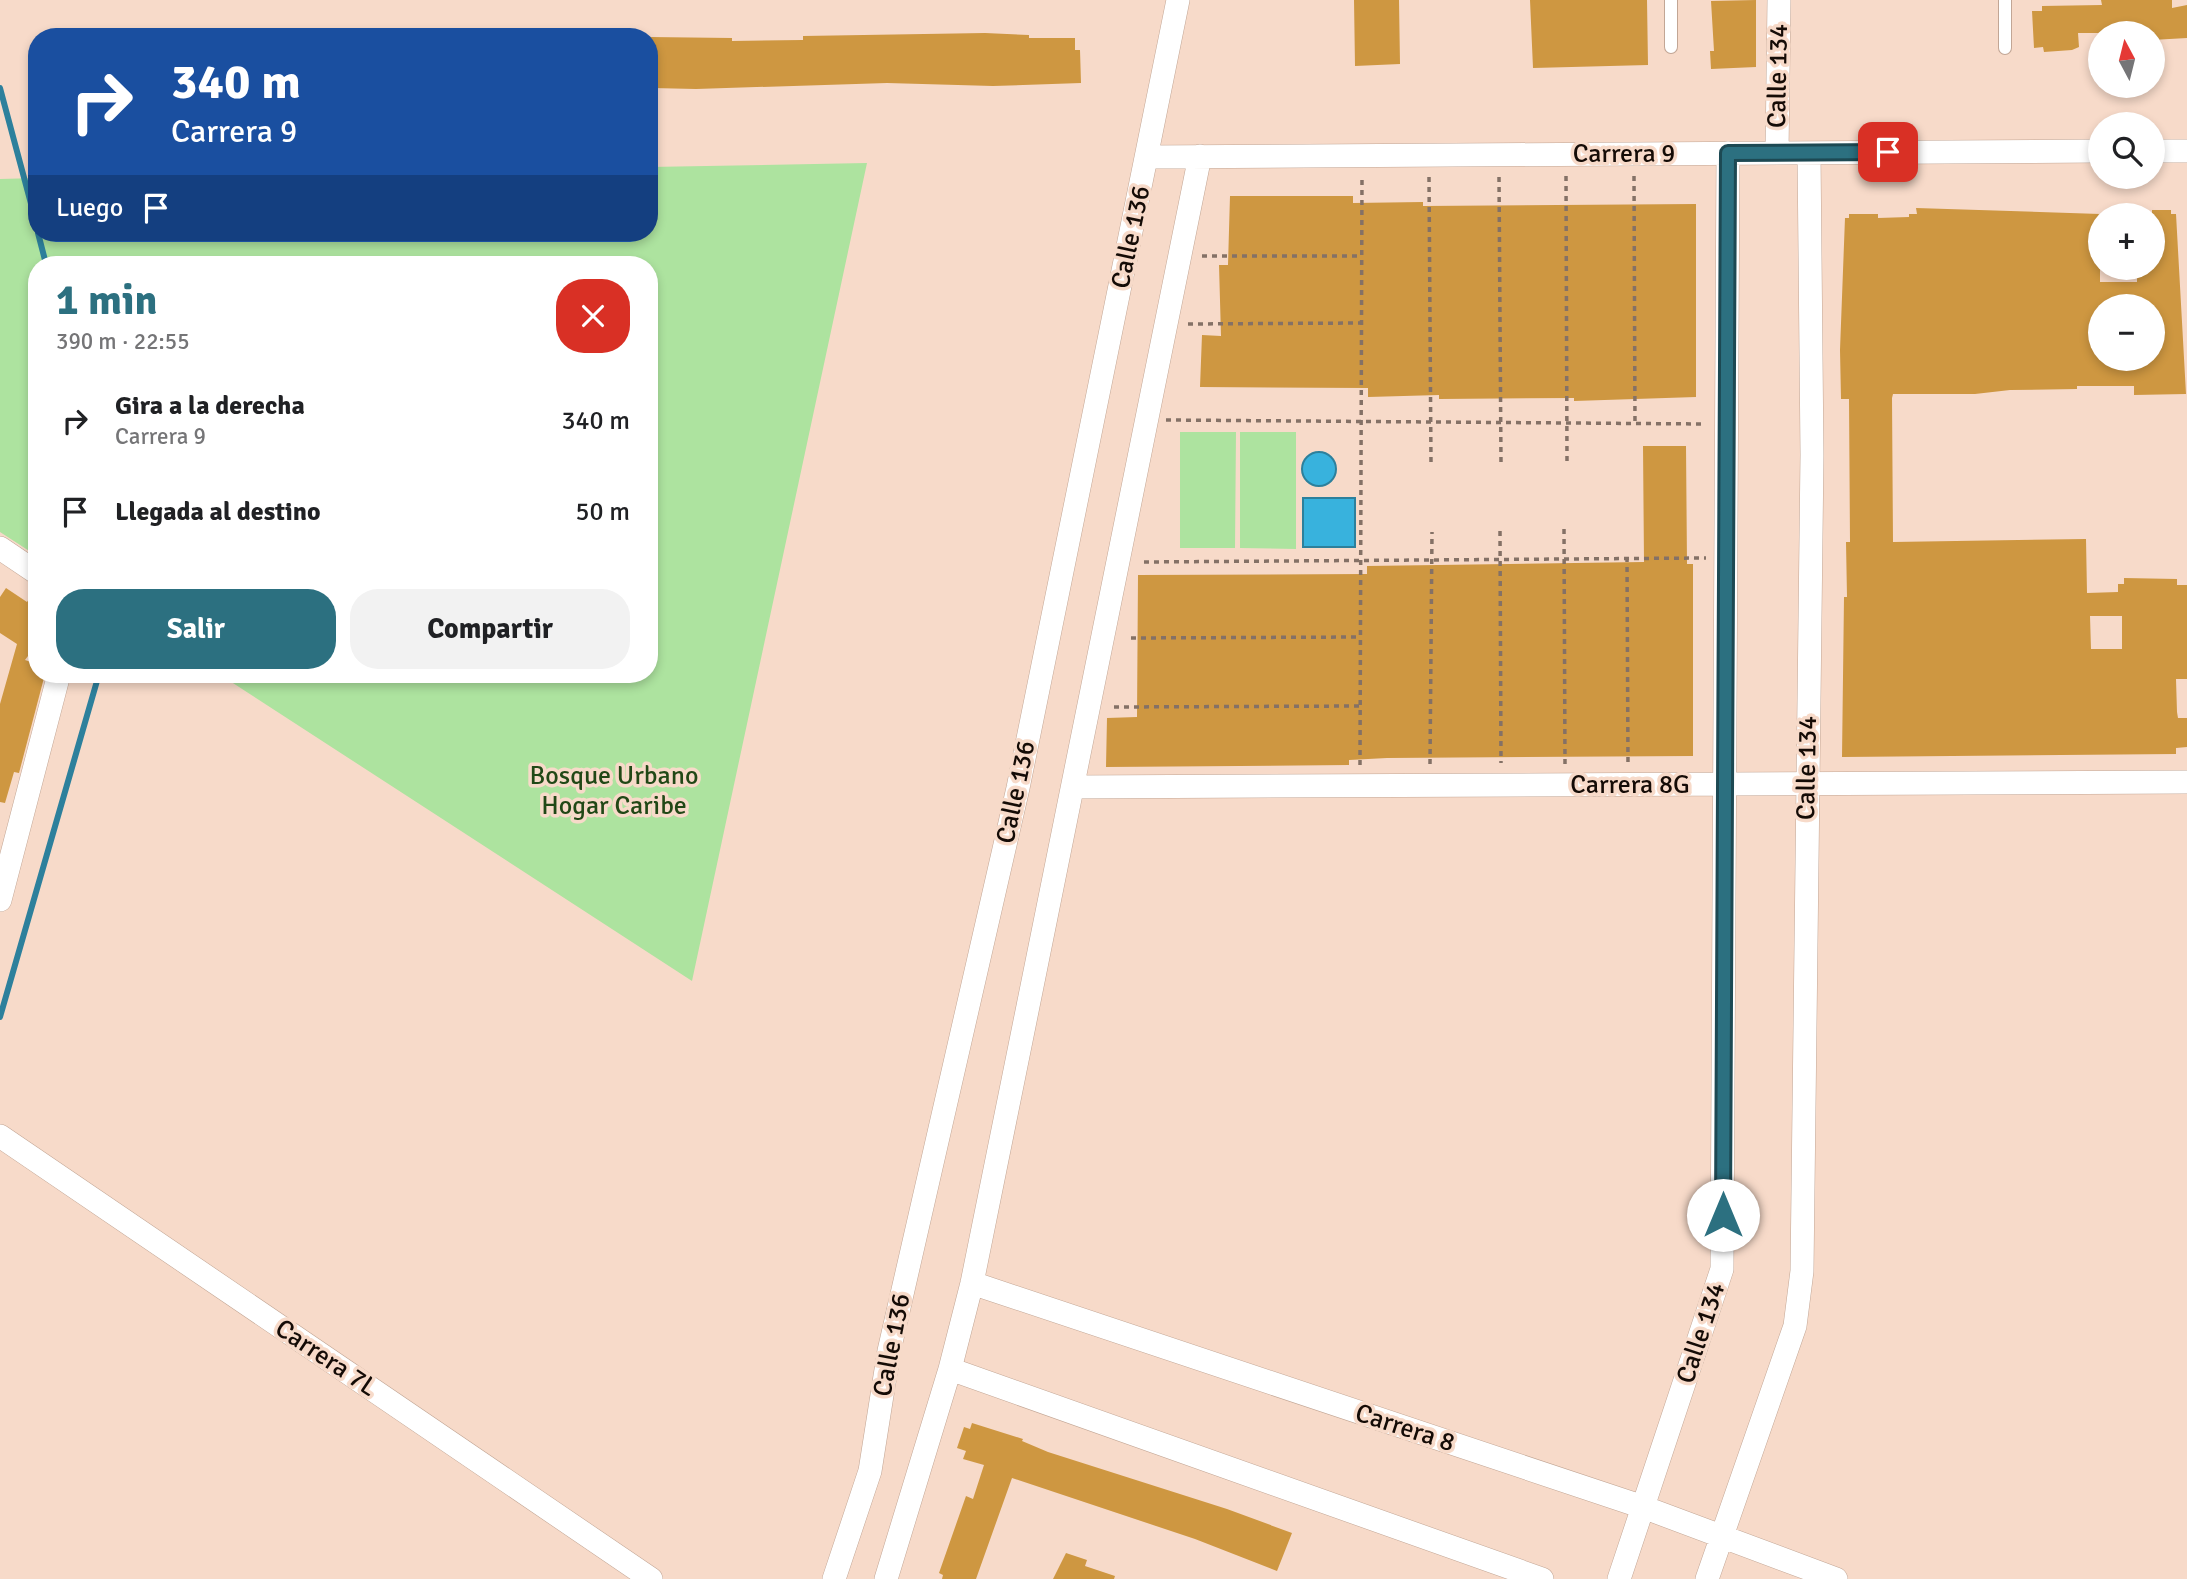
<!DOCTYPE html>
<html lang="es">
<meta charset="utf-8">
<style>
:root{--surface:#fff;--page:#f2f2f2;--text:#202124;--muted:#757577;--accent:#2c7080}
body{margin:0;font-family:Signika,sans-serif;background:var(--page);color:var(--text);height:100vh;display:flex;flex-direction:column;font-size:26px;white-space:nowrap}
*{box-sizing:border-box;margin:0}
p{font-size:23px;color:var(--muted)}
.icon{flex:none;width:38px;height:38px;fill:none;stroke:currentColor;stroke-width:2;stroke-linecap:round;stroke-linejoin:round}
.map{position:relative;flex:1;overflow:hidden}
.panel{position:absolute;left:28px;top:256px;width:630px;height:427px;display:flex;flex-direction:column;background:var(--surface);border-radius:28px;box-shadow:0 4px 10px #0003}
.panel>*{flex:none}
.top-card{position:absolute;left:28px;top:28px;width:630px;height:214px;border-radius:28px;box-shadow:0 4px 10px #0003;background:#1a4fa0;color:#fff;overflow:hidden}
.needle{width:46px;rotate:353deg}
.buttons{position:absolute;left:2088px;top:21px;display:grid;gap:14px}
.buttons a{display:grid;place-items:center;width:77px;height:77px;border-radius:50%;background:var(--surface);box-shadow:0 4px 10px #0003;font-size:35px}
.pin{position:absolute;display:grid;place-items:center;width:60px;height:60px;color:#fff;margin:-30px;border-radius:14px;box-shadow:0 4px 10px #0006}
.me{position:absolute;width:77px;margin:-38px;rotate:0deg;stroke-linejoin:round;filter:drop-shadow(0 0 5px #0008)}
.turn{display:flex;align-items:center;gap:24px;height:147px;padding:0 28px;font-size:32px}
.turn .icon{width:91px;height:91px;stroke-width:2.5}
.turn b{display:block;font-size:49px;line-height:60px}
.then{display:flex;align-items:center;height:66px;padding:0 28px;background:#0003;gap:14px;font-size:26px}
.round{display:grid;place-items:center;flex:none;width:74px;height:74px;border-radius:28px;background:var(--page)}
.headline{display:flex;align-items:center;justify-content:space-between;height:119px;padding:0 28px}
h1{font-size:42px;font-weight:800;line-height:52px;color:var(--accent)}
.button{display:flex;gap:14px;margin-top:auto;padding:14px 28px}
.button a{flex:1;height:80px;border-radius:28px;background:var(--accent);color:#fff;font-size:28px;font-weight:800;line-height:80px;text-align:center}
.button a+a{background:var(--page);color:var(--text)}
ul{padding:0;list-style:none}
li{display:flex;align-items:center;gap:21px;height:91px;padding:0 28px}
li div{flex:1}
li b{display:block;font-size:26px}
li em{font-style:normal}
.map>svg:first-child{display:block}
.green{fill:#ade39f}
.water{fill:#38b2dd;stroke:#2d809c;stroke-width:2}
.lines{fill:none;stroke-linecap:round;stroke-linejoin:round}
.stream{stroke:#2d809c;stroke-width:6}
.building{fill:#ce9741;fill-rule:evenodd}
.service-casing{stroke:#c2a695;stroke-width:14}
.minor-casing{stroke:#c2a695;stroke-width:24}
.path{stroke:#847166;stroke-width:3.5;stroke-dasharray:5 5;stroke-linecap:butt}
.service{stroke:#fff;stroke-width:12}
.minor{stroke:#fff;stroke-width:23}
.route-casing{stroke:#1d4953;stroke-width:18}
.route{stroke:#2c7080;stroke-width:12}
.labels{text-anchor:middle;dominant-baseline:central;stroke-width:7;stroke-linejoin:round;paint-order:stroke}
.street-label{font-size:26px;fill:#140b06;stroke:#f7dac9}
.park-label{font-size:26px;fill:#214816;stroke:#f7dac9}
</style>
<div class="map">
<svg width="2187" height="1579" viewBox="0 0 2187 1579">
<rect width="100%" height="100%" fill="#f7dac9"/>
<path class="green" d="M867,163l-175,818 -473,-307h430v-410h-612v292l-37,-24v-353l37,-1v55h612v-66z
M1180,432h56l-1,116h-55z
M1240,432h56v117l-56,-1z"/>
<path class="water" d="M1302 469a17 17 0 1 1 34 0a17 17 0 1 1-34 0Z
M1303,498h52v49h-52z"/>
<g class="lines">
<path class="stream" d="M0,88l37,138
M38,233l8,31
M0,1017l99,-343"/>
</g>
<path class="building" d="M1354,0h45l1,64 -45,2z
M1530,0h117l1,65 -115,3z
M1756,0v67l-45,2 -1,-18h4l-3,-50z
M2101,0h71v8l15,-3v33l-35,2v-7h-74l1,14 -7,3 -28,2 -1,-5 -9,1 -2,-37h10v-5l60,-1z
M985,33l44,2v3h46v12h5l1,33 -88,3 -106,-3 -191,6 -44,-1v-11h-3v-40l83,1v3l71,-1v-4z
M1230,196h123v7l70,-1v4l273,-2v193l-122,4v-3l-135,1v-4l-71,2v-9l-168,-1 2,-52 19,1 -2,-71h9z
M1916,208l184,6v68h37v-5h5v-9h10v-58h19v4h5l10,180 -52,1v-9h-57v3l-67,1 -35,4h-82l-1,4 1,144 193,-3 1,54 31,-1v-8h6v-6l53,1v6h10v94h-11l1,33 1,6h9v29l-11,1v6l-334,3 2,-160h3l-1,-55h4l-1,-143h-8l-1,-49 5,-132h4v-4h29v4l31,-1v-3h8zM2100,306h52v53h-52zM2090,616h32v33h-31z
M1643,446h43l1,118h6v192l-306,2 -38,2v5l-243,2 1,-49 30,-1 1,-142 229,-1v-8l277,-4z
M37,587v57l-12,16 12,4v10h8l-26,99 -5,-1 -9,31 -5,-1v-98l17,-60 -17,-11v-36l6,-9 21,14z
M972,1423l51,16 -1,2 26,11 179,57 65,24 -15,38 -82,-32 -183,-61 -36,101h-34l1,-4 -4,-2 27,-77 7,3 11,-34 -21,-6 3,-8 -9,-3 7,-21 6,2z
M1066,1553l21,7 -2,6 30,10 -1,3h-61z"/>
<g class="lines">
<defs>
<path id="service" d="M2005,0v48
M1671,47v-47"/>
<path id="minor" d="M2152,151h35
M1777,153l2,-153
M1147,157l953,-6
M0,548l37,25
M1073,787l1114,-5
M0,900l59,-226
M0,1136l651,443
M972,1283l671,224 193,72
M950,1369l592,210
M834,1579l36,-108 19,-120 129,-563 160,-788
M886,1579l64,-210 22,-86 228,-1127
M1619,1579l103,-310 6,-1116
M1707,1579l88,-253 7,-55 10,-816 -3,-302"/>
</defs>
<use href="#service" class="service-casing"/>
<use href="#minor" class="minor-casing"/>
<path class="path" d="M1566,176l1,287
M1634,176l1,248
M1429,177l2,286
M1499,177l2,286
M1202,256h159
M1188,324l173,-1
M1166,420l538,4
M1564,529l1,236
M1500,531l1,232
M1627,557l1,208
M1144,562l562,-4
M1131,638l229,-1
M1114,707l247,-1
M1430,764l2,-232
M1360,765l2,-588"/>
<use href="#service" class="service"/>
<use href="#minor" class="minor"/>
</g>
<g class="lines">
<defs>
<path id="route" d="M1723,1215l5,-1062 160,-1"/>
</defs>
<use href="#route" class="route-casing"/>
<use href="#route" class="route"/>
</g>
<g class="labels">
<g class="street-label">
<text transform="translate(1778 76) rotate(-89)">Calle 134</text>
<text x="1624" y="154">Carrera 9</text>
<text transform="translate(1131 237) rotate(-78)">Calle 136</text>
<text transform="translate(1807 768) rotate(-89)">Calle 134</text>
<text x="1630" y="785">Carrera 8G</text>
<text transform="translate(1016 792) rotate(-78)">Calle 136</text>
<text transform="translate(1701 1333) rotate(-72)">Calle 134</text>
<text transform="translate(892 1345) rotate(-79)">Calle 136</text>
<text transform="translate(326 1358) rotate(34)">Carrera 7L</text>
<text transform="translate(1405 1428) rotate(18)">Carrera 8</text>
</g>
<g class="park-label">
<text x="614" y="776">Bosque Urbano<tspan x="614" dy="30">Hogar Caribe</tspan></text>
</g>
</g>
</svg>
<div class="buttons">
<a><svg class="needle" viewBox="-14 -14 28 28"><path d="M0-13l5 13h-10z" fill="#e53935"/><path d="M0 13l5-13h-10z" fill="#757577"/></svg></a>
<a><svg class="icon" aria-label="search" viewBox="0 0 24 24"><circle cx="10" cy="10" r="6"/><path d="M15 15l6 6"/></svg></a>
<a>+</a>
<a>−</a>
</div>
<div class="pin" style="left:1888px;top:152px;background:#d93025"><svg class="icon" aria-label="arrive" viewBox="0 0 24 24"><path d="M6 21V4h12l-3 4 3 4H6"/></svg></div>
<svg class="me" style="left:1723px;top:1215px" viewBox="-20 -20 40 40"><circle r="19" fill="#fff"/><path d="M0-13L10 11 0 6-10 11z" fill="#2c7080"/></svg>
<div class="top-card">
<div class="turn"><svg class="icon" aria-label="right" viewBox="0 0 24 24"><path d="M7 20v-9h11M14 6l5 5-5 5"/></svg><div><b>340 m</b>Carrera 9</div></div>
<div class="then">Luego<svg class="icon" aria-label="arrive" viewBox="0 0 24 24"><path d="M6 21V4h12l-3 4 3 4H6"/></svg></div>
</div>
<section class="panel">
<div class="headline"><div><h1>1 min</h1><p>390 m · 22:55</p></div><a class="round" style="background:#d93025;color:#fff"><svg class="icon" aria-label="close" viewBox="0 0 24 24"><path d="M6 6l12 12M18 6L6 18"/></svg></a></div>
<ul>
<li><svg class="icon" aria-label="right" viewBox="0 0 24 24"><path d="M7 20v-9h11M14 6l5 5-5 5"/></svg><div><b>Gira a la derecha</b><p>Carrera 9</p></div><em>340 m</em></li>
<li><svg class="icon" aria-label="arrive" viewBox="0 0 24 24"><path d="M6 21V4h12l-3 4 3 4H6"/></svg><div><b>Llegada al destino</b></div><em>50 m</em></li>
</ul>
<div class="button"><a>Salir</a><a>Compartir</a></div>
</section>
</div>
